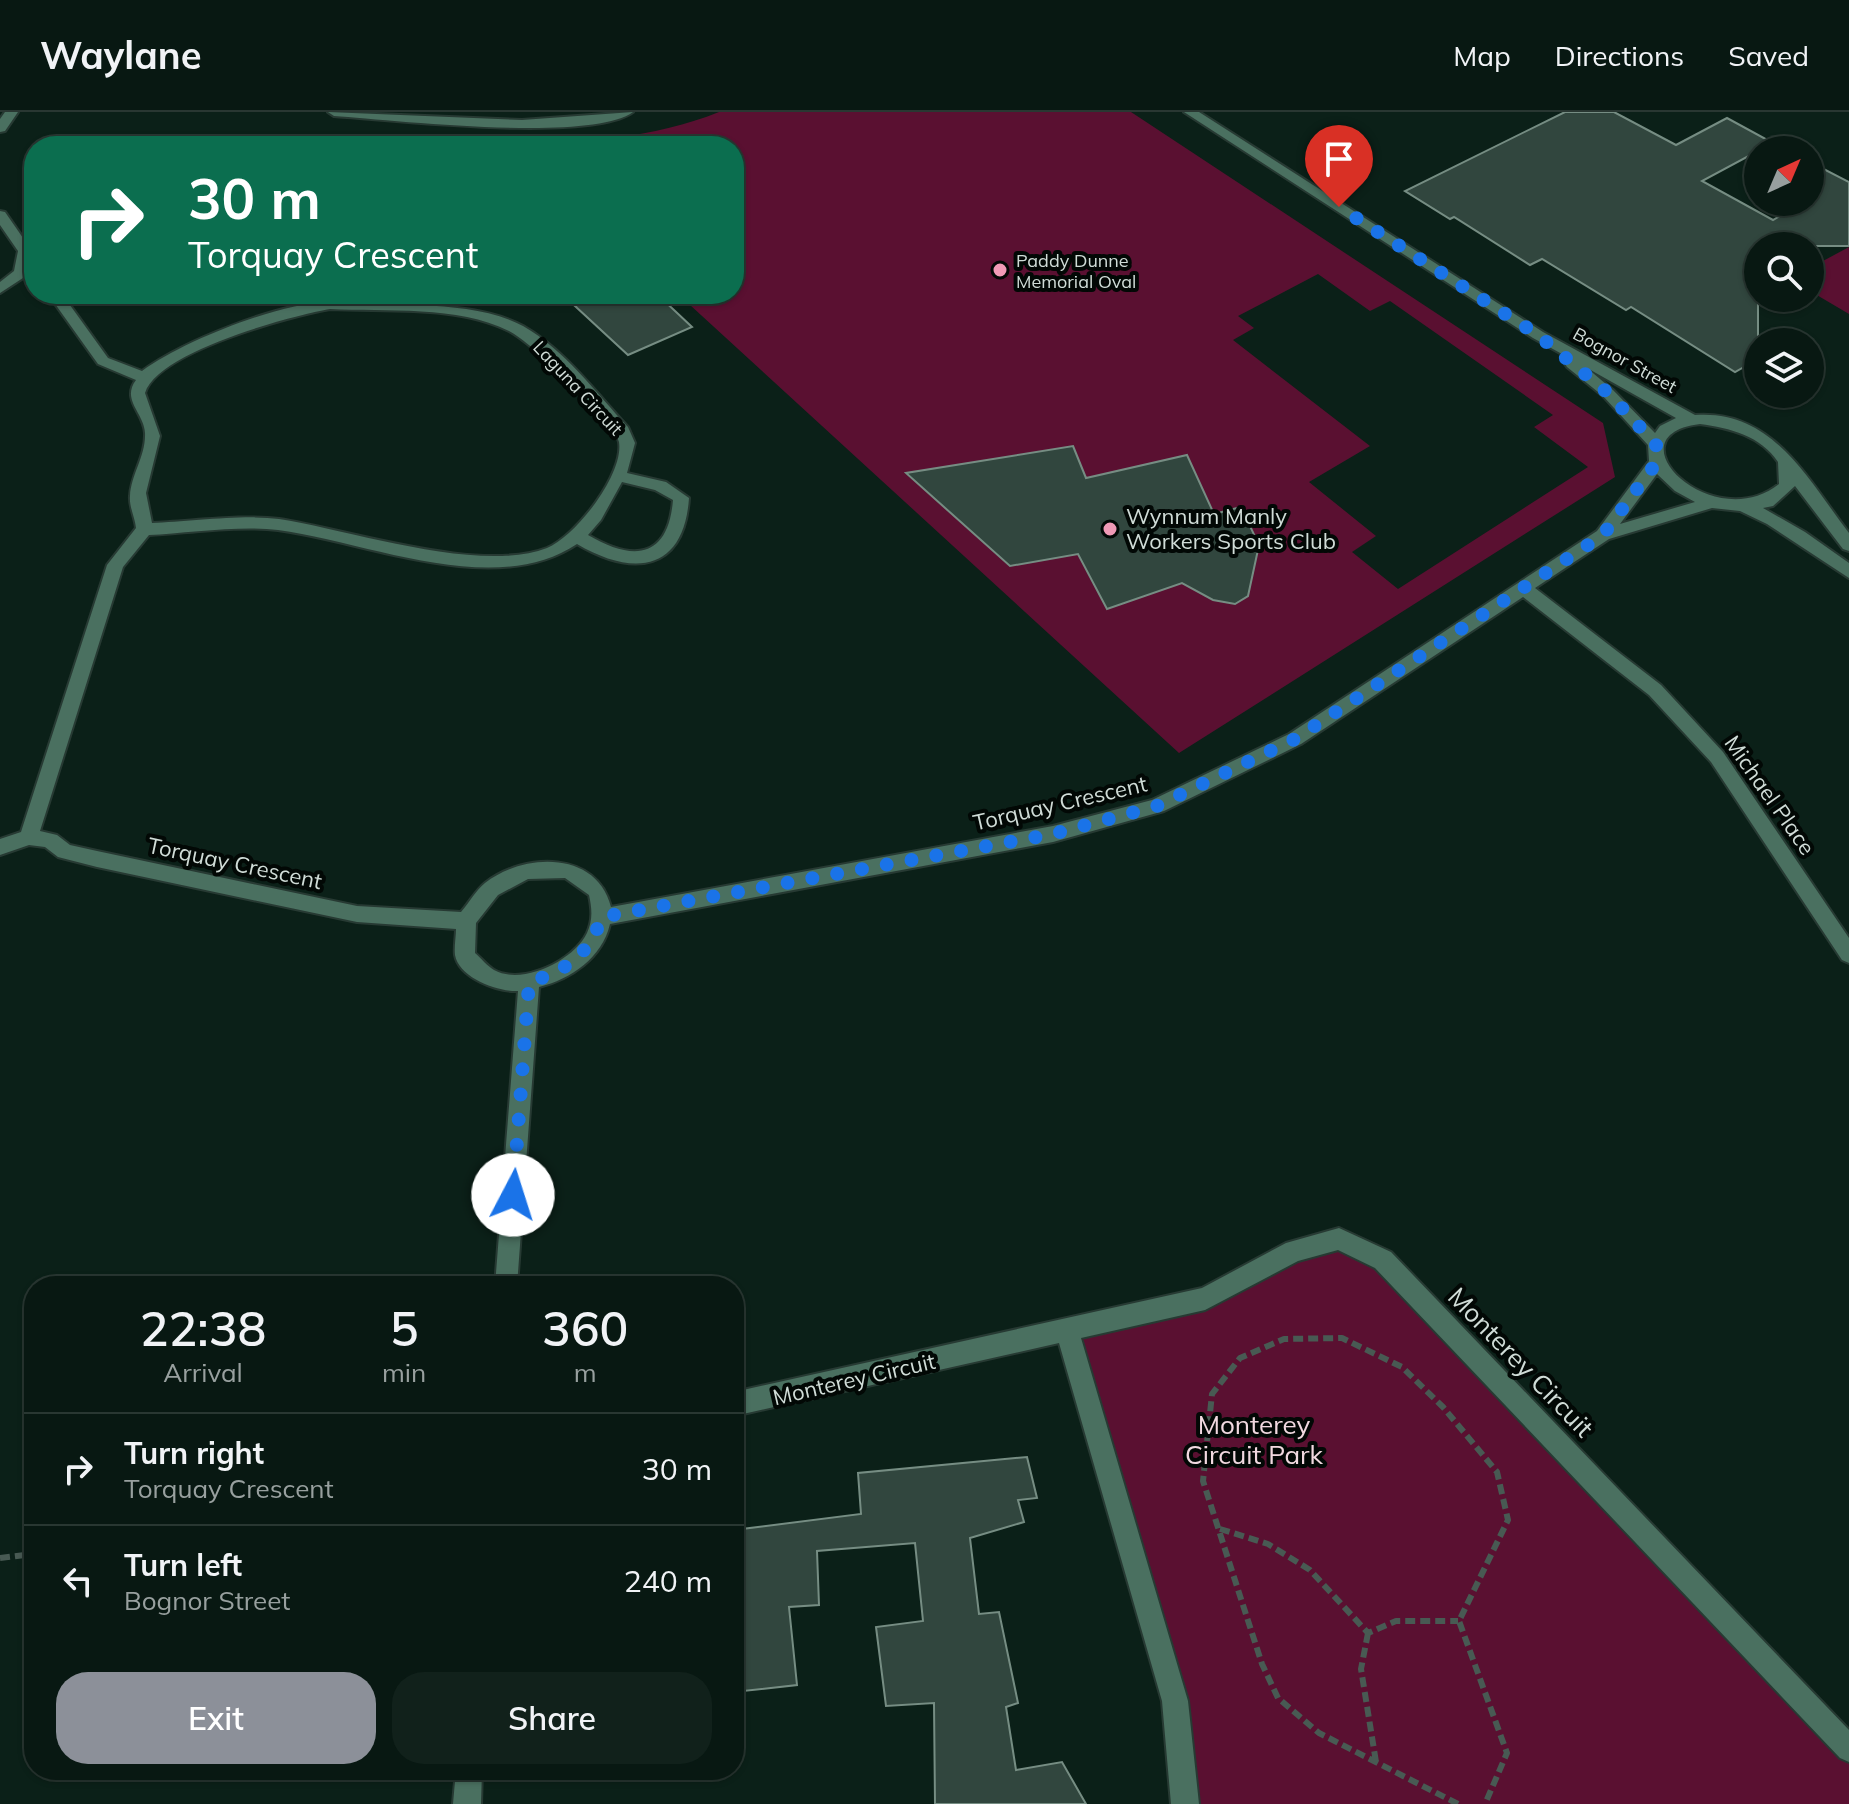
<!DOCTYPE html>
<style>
:root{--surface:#081812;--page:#11211b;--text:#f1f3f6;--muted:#98a09f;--line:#293732;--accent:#8c9099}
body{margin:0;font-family:Mulish,sans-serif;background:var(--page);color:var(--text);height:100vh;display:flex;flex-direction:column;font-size:30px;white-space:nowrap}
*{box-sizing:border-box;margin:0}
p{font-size:26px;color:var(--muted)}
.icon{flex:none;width:44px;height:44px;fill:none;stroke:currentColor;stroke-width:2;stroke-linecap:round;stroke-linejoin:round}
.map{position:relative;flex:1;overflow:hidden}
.panel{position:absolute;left:24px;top:1164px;width:720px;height:504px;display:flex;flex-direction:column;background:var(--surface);border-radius:32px;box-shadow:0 2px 6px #0004,0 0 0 2px var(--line)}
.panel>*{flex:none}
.banner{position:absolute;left:24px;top:24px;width:720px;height:168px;border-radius:32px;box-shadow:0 2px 6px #0004,0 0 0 2px var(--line);background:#0b6e4f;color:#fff;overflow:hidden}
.needle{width:52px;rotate:44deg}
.tools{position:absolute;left:1744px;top:24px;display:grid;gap:16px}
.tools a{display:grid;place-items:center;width:80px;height:80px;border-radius:50%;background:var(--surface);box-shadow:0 2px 6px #0004,0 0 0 2px var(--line);font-size:40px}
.pin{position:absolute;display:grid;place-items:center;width:68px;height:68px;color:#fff;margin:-82px -34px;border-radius:50% 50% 50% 0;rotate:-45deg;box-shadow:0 0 8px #0007}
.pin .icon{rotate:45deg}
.me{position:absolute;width:88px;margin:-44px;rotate:5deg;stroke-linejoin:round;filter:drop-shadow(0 0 6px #0008)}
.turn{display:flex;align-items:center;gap:28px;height:168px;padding:0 32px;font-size:36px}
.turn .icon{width:104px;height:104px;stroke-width:2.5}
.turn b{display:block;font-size:56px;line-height:68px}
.eta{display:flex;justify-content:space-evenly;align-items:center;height:136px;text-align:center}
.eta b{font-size:48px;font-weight:600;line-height:56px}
.primary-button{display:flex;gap:16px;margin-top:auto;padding:16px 32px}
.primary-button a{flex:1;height:92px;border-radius:32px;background:var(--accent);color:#fff;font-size:32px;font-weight:600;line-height:92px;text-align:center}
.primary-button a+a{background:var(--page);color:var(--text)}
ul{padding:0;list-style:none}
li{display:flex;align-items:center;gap:24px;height:112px;padding:0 32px;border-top:2px solid var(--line)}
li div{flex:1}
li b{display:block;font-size:30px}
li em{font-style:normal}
header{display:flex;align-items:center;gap:48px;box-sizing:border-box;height:112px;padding:0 40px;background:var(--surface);border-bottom:2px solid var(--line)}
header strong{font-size:38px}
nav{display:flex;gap:44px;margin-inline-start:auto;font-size:28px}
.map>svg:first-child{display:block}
.green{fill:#5a1031;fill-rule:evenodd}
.building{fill:#31463e;stroke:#768d83;stroke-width:2}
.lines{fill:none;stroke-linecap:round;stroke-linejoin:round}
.minor-casing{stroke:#273a33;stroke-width:4}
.path{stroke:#485a53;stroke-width:6;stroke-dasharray:10 5;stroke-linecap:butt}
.minor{fill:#4a7060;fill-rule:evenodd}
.route{stroke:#1a73e8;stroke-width:14;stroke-dasharray:0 25.2}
.poi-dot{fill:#f09ab6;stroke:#020805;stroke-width:3}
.labels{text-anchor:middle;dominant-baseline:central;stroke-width:8;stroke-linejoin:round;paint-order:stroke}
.far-poi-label{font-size:18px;fill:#d0dcd7;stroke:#020805;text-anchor:start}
.far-street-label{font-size:18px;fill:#d0dcd7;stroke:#020805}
.poi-label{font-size:22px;fill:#d0dcd7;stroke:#020805;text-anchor:start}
.street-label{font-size:22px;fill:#d0dcd7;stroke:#020805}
.near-street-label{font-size:26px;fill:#d0dcd7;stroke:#020805}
.near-park-label{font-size:26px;fill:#f1d9e0;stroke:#020805}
</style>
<header>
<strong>Waylane</strong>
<nav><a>Map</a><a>Directions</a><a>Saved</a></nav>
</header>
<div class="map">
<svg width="1849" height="1692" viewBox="0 0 1849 1692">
<rect width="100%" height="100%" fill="#0b2018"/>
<path class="green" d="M719,0h412l472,311 12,54 -436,276 -501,-459h56v-148l-219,-2c69,-1 139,-6 204,-32zM1318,162l52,37 20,-10 163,114 -19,12 54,40 -190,122 -46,-37 24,-16 -67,-54 61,-36 -137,-106 21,-12 -16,-12zM1073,334l13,32 100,-23 28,59 27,-7 18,38 -11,50 -13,9 -22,-4 -31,-17 -104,-29 -68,12 -103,-92z
M1849,135v67l-39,-23v-23z
M1339,1127l44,21 466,489v55h-664l-10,-103 -108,-371 138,-31z"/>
<path class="building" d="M1565,0h49l62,33 51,-27 46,25 -71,38 71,39 31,-18h6v-40l39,20v64h-91v113l-23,13 -104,-65 -5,3 -84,-51 -12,6 -76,-48 -4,2 -45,-28z
M603,182h54l35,33 -64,28 -53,-49z
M1073,334l13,32 101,-23 27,59 27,-7 18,38 -11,51 -13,8 -22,-4 -31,-17 -75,26 -29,-55 -68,12 -104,-93z
M1027,1345l10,41 -19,2 6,22 -54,16 9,76 20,-2 19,91 -12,4 10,63 46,-8 24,42h-151l-1,-101 -48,3 -10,-79 47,-6 -8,-78 -98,8 2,54 -30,2 8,78 -63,7v-162l127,-16 -3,-41z"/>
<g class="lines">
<defs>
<path id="minor" d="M5,0h13l-13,19 -5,1v-13z
M328,0l194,8 111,-8c-42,31 -240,8 -299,4z
M1184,0h15l344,220 152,83c78,-6 113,65 154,118v18l-6,-2 -48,-63 -22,20 -10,2 42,24 44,31v15l-82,-54 -27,-13 -28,-3 -103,31 -74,49 126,97 62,67 126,186v25l-7,-3 -131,-198 -62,-67 -126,-98 -222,147 -137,67 -111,31 -443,82c-8,34 -39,55 -71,63l-22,299h-22l23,-295c-20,1 -59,-13 -63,-36 -1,-8 1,-18 1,-26l-99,-7 -260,-55 -39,-10 -13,-10 -16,-2 -29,10v-16l21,-7 86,-267 29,-37c-1,-11 -7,-21 -6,-32 1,-22 16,-40 15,-63 -1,-20 -24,-33 -9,-53l-38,-16 -50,-70h14l46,64 34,13c43,-31 135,-67 188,-70 30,-2 62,1 92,4 33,2 71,5 101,21 42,24 73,67 105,101l7,16 -8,30 39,9 23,16c-5,74 -56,79 -112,46 -82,55 -209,-2 -299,-14 -35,-5 -92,3 -129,5l-26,32 -83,264 17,4 13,10 27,6 260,55 104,6c8,-9 15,-22 24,-29 40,-31 112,-32 126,24l442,-81 99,-26 137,-66 308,-203 52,-70 -1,-16 -45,-49 -36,-29 -2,-3 6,-5 -38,-21zM330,197c57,3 127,-4 179,22 22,11 106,89 110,111 5,32 -43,94 -72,106 -68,26 -196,-18 -268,-29 -34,-5 -92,3 -127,4l-6,-30 14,-57 -15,-43c12,-41 145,-77 185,-84zM1587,256l89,50 -16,8 -5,7 -42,-43zM1700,312c30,4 61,12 78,38l1,22c-67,53 -171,-49 -79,-60zM1657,362l18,17 20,11 -75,22zM622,370l33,8 18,10c-5,60 -41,61 -85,35l13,-15zM565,766l24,17c3,14 4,25 -2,38 -13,27 -64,53 -93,37 -7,-4 -13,-12 -19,-17l1,-30 22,-28 30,-16z
M0,99l5,1 27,39 -6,25 -26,17v-11l14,-11 4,-20 -18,-26z
M1339,1116l52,24 458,478v32l-9,-4 -465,-490 -37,-18 -40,11 -93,49 -124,28 107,363 11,103h-28l-9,-103 -103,-358 -325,73v-24l468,-104 84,-45z
M456,1658h26l-1,34h-28z"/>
</defs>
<use href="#minor" class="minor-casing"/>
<path class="path" d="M1220,1417l48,15 42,26 58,63 28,-12h62
M0,1446l34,-4
M1368,1521l-7,36 15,93
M1458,1692l-139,-71 -41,-35 -16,-34 -59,-183 9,-87 28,-36 44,-19 58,-1 60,29 41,40 54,65 11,48 -49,101 48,132 -22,51"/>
<use href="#minor" class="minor"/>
</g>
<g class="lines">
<path class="route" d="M513,1083l16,-212c40,-15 58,-26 73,-66l451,-83 104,-28 138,-67 308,-204 54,-73 -1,-18 -20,-21 -28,-30 -70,-58 -199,-128"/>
</g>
<g class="poi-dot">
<circle cx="1000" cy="158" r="8"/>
<circle cx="1110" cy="417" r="8"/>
</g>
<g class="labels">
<g class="far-poi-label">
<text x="1016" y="148">Paddy Dunne<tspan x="1016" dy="21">Memorial Oval</tspan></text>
</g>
<g class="far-street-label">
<text transform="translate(1625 248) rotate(29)">Bognor Street</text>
<text transform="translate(578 276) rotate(47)">Laguna Circuit</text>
</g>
<g class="poi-label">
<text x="1126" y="404">Wynnum Manly<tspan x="1126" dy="25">Workers Sports Club</tspan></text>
</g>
<g class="street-label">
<text transform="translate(1770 683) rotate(55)">Michael Place</text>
<text transform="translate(1060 691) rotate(-13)">Torquay Crescent</text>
<text transform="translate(235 751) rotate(12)">Torquay Crescent</text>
<text transform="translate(854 1267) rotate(-13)">Monterey Circuit</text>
</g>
<g class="near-street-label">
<text transform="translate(1521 1250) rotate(46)">Monterey Circuit</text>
</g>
<g class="near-park-label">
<text x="1254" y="1312">Monterey<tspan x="1254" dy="30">Circuit Park</tspan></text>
</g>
</g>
</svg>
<div class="tools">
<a><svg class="needle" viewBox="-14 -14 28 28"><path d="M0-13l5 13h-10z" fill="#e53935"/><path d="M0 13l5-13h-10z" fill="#98a09f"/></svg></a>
<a><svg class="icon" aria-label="search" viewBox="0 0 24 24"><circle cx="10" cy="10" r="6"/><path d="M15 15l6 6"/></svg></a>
<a><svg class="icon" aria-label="layers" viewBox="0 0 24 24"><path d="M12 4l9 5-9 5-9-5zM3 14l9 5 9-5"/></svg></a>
</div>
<div class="pin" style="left:1339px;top:95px;background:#d93025"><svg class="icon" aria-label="arrive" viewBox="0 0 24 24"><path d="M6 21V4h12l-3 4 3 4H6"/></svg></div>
<svg class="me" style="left:513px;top:1083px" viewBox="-20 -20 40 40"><circle r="19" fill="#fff"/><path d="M0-13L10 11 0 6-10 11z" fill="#1a73e8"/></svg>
<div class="banner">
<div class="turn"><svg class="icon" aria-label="right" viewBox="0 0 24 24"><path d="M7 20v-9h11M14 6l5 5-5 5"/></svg><div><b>30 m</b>Torquay Crescent</div></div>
</div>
<section class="panel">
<div class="eta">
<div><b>22:38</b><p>Arrival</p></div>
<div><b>5</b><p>min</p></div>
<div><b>360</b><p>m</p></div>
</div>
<ul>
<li><svg class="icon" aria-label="right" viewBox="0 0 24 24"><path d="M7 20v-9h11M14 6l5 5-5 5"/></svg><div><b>Turn right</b><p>Torquay Crescent</p></div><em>30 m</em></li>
<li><svg class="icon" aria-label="left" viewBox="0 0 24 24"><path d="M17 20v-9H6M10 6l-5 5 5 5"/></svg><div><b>Turn left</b><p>Bognor Street</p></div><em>240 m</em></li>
</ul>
<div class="primary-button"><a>Exit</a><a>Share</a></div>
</section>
</div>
